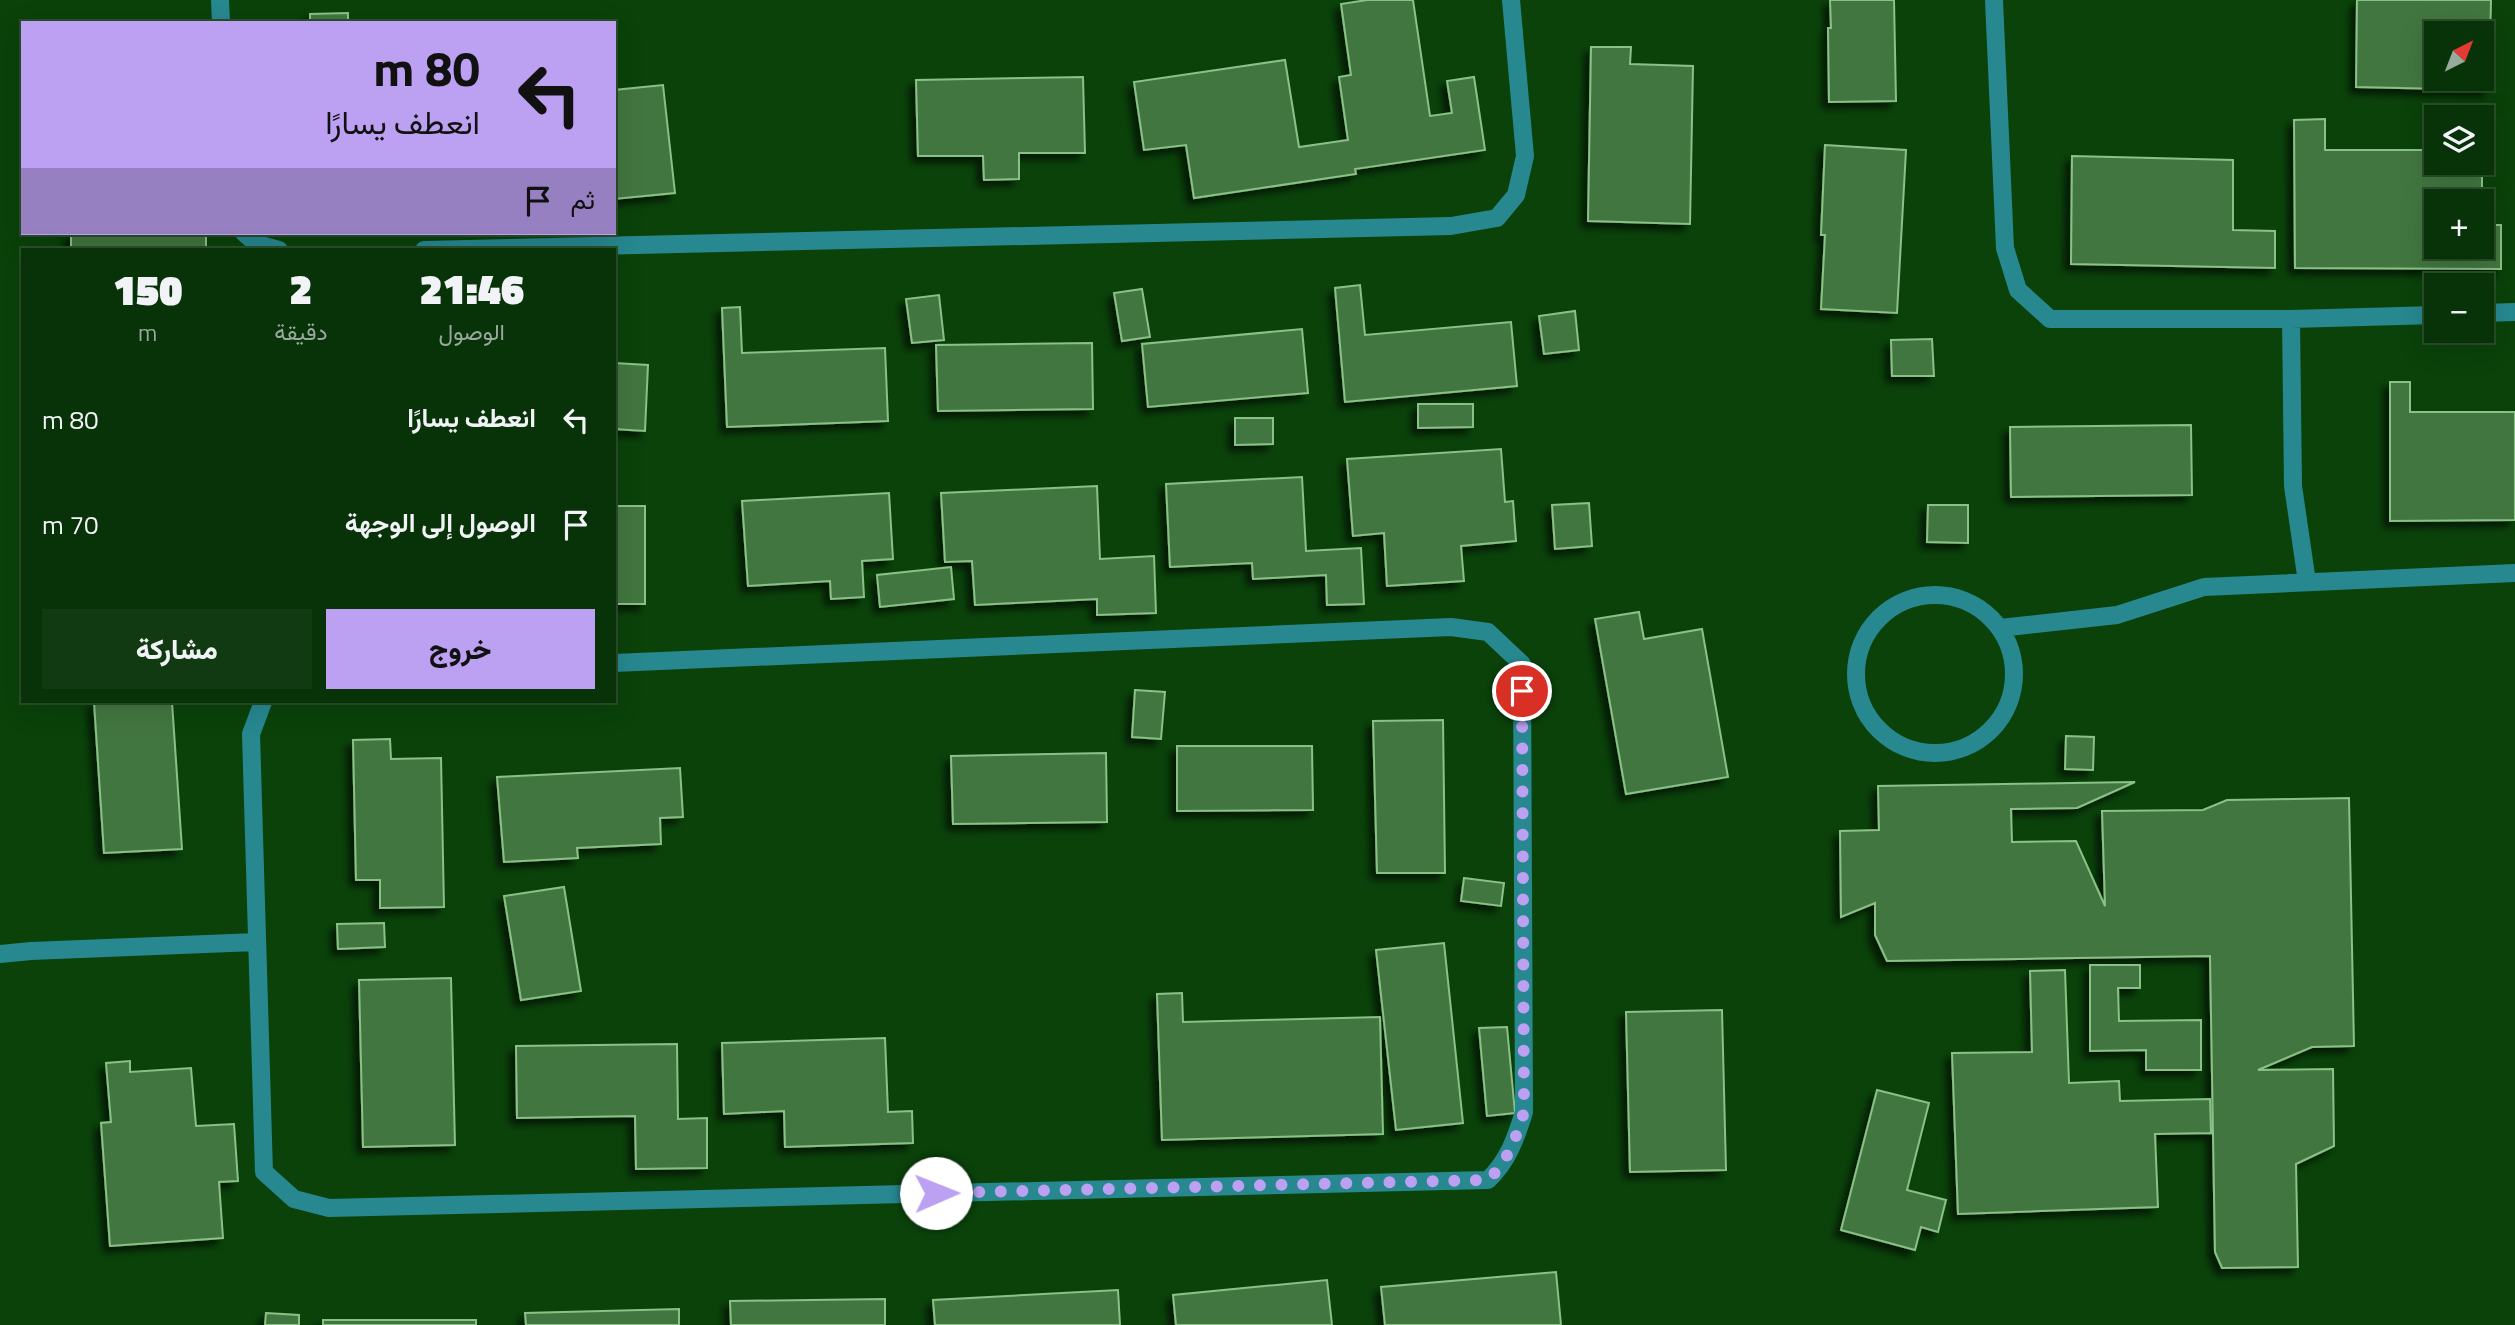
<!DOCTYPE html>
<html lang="ar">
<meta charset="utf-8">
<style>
:root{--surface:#083208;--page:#113a12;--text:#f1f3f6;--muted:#98aa9c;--line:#294d29;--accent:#bca0f2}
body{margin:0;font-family:"Titillium Web",Vazirmatn,sans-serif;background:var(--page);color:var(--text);direction:rtl;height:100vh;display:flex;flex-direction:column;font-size:26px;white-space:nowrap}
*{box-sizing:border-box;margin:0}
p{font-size:23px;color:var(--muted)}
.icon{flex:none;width:38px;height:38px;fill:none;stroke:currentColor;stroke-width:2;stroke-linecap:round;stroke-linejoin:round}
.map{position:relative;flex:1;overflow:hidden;direction:ltr}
.panel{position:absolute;left:21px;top:248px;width:595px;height:455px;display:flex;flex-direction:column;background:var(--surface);border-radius:0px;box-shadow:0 7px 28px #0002,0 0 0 2px var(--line);direction:rtl}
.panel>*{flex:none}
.banner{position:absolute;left:21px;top:21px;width:595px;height:214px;border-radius:0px;box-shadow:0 7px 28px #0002,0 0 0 2px var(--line);direction:rtl;background:#bca0f2;color:#111;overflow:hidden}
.needle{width:46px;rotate:42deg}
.controls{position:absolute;left:2424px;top:21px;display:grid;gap:14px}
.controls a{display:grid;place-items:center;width:70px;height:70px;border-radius:0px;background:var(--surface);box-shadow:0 7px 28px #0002,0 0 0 2px var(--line);font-size:35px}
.pin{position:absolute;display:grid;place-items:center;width:60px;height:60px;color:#fff;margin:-30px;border:4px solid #fff;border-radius:50%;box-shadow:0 2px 7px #0007}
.me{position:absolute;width:77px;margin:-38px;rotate:89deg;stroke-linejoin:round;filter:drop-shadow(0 0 5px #0008)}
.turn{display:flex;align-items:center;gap:24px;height:147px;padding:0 21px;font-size:32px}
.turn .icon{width:91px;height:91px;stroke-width:2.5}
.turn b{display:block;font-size:49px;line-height:60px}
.then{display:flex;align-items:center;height:66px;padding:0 21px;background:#0003;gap:14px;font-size:26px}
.eta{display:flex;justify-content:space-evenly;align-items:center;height:119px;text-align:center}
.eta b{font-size:42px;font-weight:800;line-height:49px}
.cta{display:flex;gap:14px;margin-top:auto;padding:14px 21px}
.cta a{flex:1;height:80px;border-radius:0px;background:var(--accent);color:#111;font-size:28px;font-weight:800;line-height:80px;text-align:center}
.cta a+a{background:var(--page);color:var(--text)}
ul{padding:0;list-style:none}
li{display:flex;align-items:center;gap:21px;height:105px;padding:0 21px}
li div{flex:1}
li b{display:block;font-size:26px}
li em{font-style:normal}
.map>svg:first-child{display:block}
.building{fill:#42763f;stroke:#8ac186;stroke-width:2;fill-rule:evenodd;filter:url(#shadow)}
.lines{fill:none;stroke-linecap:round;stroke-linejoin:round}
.minor{stroke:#278890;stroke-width:18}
.route{stroke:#bca0f2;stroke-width:12;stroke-dasharray:0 21.6}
</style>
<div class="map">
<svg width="2515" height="1325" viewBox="0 0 2515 1325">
<defs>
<filter id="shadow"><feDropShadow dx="-6" dy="6" stdDeviation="3.5" flood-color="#0009"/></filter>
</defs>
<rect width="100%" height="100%" fill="#0a420a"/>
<path class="building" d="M1367,0h46l17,116 22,-3 -5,-32 27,-4 11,73 -130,19 1,5 -162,24 -8,-53 -42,5 -10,-68 151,-22 14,87 49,-7 -9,-63 12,-2 -10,-71z
M1830,0h64l2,101 -67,1 -1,-74h3z
M2357,0h134l-2,90 -133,-3zM2436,33h46v46h-46z
M348,13v10h-38v-9z
M1591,47h40l-1,17 63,2 -3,158 -102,-3z
M1083,77l2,76h-66v26l-35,1 -1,-24h-65l-2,-76z
M663,85l12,108 -61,6v-109z
M2325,119v31h111v13h46v-13v38h-18v13h-28v46h46v-22h19v44l-206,-1 -1,-148z
M1825,145l81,5 -9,163 -76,-4 4,-74h-4z
M2072,156l161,4v70l42,1v37l-204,-4z
M71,233h135v17h-135z
M1360,285l5,50 146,-13 6,64 -172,16 -10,-114z
M1142,289l8,48 -28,4 -8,-48z
M939,295l5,45 -32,3 -6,-44z
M740,307l2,46 143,-5 3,73 -161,6 -5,-119z
M1575,311l4,39 -35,4 -5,-38z
M1302,329l6,64 -160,14 -6,-63z
M1932,339l2,37h-42l-1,-36z
M1092,343l1,66 -155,2 -2,-66z
M614,363l34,2 -3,66 -31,-2z
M2390,382h20v30h105v108l-125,1z
M1418,404h55v23l-55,1z
M1235,418h38v26l-38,1z
M2191,425l1,70 -181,2 -1,-70z
M1501,449l4,53 8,-1 3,40 -55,5 3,35 -77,5 -3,-53 -31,3 -6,-77z
M1302,477l4,74 55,-3 3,56 -37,1 -1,-30 -73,4 -1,-16 -82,4 -4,-83z
M1097,486l3,73 54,-3 2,57 -59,2v-16l-122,6 -3,-44 -27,1 -4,-69z
M889,493l4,66 -31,2 2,36 -33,2 -1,-18 -82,5 -6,-85z
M1589,503l3,43 -37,3 -3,-44z
M1928,505h40v38l-41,-1z
M614,506h31v98h-31z
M951,567l3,32 -74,8 -3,-32z
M1639,612l5,27 58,-10 26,148 -102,17 -31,-175z
M1135,690l30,2 -4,47 -29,-2z
M94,702h78l10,147 -78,4z
M1443,720l2,153h-68l-4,-152z
M2066,736l28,1 -1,33 -28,-1z
M390,739l1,20 50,-1 3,149 -64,1v-28h-24l-3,-140z
M1177,746h135l1,64 -136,1z
M1106,753l1,69 -154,2 -2,-68z
M680,768l3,49 -23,1 1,26 -84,4 1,10 -74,4 -7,-85z
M2135,782l-58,26 -66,1 1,33 64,-1 29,65 -3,-95 101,-1 24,-10 122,-2 5,248 -42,1 -54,23 75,-1 1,77 -38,18 2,103 -76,1 -7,-16 -5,-296 -323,5 -12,-26v-32l-34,14 -1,-86 39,-1 -1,-44z
M1464,878l40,5 -3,23 -40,-5z
M564,887l17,104 -60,9 -17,-104z
M384,923l1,24 -47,2 -1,-25z
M1444,943l19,180 -67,7 -20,-180z
M2090,965h50v23h-22l1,33 82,-1v50h-55v-20l-56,1z
M2065,970l4,113 50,-2 1,20 90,-2 1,34 -56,1 3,73 -200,7 -6,-161 80,-1 -2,-81z
M451,978l4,167 -92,2 -4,-167z
M1182,993l1,29 197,-5 3,117 -221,6 -5,-146z
M1722,1010l4,160 -96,2 -4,-160z
M1507,1027l8,86 -28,3 -8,-88z
M885,1038l3,74 24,-1 1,32 -128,4 -1,-36 -60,3 -2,-71z
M677,1044l1,75 29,-1v50l-71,1 -1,-53 -118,2 -1,-72z
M130,1061v11l61,-4 5,58 38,-2 4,57 -19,1 4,56 -113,8 -9,-123 10,-1 -5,-59z
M1877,1090l52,13 -22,87 39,10 -8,32 -17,-5 -6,23 -74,-20z
M1556,1272l5,53h-176l-4,-38z
M1327,1280l5,45h-156l-3,-30z
M1118,1290l2,35h-185l-2,-25z
M885,1299v26h-154l-1,-24z
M679,1309v16h-153l-1,-12z
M266,1313l33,2v10h-34z
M323,1320h153v5h-153z"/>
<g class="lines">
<path class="minor" d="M220,0l1,23
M1994,0l11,248 13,42 32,29h241l145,-4
M244,233l13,11 22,6
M424,250l1027,-24 46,-8 19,-23 9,-39 -14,-156
M2482,313l33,-1
M2291,319l2,167 14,96
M1856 674a79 79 0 1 1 158 0a79 79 0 1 1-158 0Z
M2000,628l117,-13 87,-28 311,-14
M263,702l-12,32 13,438 30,27 35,9 1159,-28c20,-19 28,-42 36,-68l-2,-448 -34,-32 -37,-5 -837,36
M0,954l31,-3 226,-9"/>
</g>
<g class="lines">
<path class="route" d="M936,1193l552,-13c20,-19 28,-42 36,-68l-2,-421"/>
</g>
</svg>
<div class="controls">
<a><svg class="needle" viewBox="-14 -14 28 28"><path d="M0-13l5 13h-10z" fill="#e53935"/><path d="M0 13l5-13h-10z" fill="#98aa9c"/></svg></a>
<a><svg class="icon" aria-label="layers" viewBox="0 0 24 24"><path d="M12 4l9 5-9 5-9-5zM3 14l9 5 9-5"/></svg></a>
<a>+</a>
<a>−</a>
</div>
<div class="pin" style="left:1522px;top:691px;background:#d93025"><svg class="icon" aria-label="arrive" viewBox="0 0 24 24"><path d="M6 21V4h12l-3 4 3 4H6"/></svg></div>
<svg class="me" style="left:936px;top:1193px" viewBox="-20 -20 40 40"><circle r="19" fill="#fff"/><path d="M0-13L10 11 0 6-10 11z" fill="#bca0f2"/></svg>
<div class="banner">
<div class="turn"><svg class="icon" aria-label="left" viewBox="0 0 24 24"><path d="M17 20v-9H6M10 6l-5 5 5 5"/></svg><div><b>80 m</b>انعطف يسارًا</div></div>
<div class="then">ثم<svg class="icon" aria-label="arrive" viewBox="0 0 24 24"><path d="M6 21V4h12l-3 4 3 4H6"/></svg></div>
</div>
<section class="panel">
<div class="eta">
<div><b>21:46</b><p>الوصول</p></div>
<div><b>2</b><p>دقيقة</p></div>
<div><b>150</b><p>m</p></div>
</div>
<ul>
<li><svg class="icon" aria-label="left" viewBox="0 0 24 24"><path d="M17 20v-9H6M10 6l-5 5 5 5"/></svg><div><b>انعطف يسارًا</b></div><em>80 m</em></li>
<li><svg class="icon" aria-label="arrive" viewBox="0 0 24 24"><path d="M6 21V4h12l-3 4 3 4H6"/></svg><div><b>الوصول إلى الوجهة</b></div><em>70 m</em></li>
</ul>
<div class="cta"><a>خروج</a><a>مشاركة</a></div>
</section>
</div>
